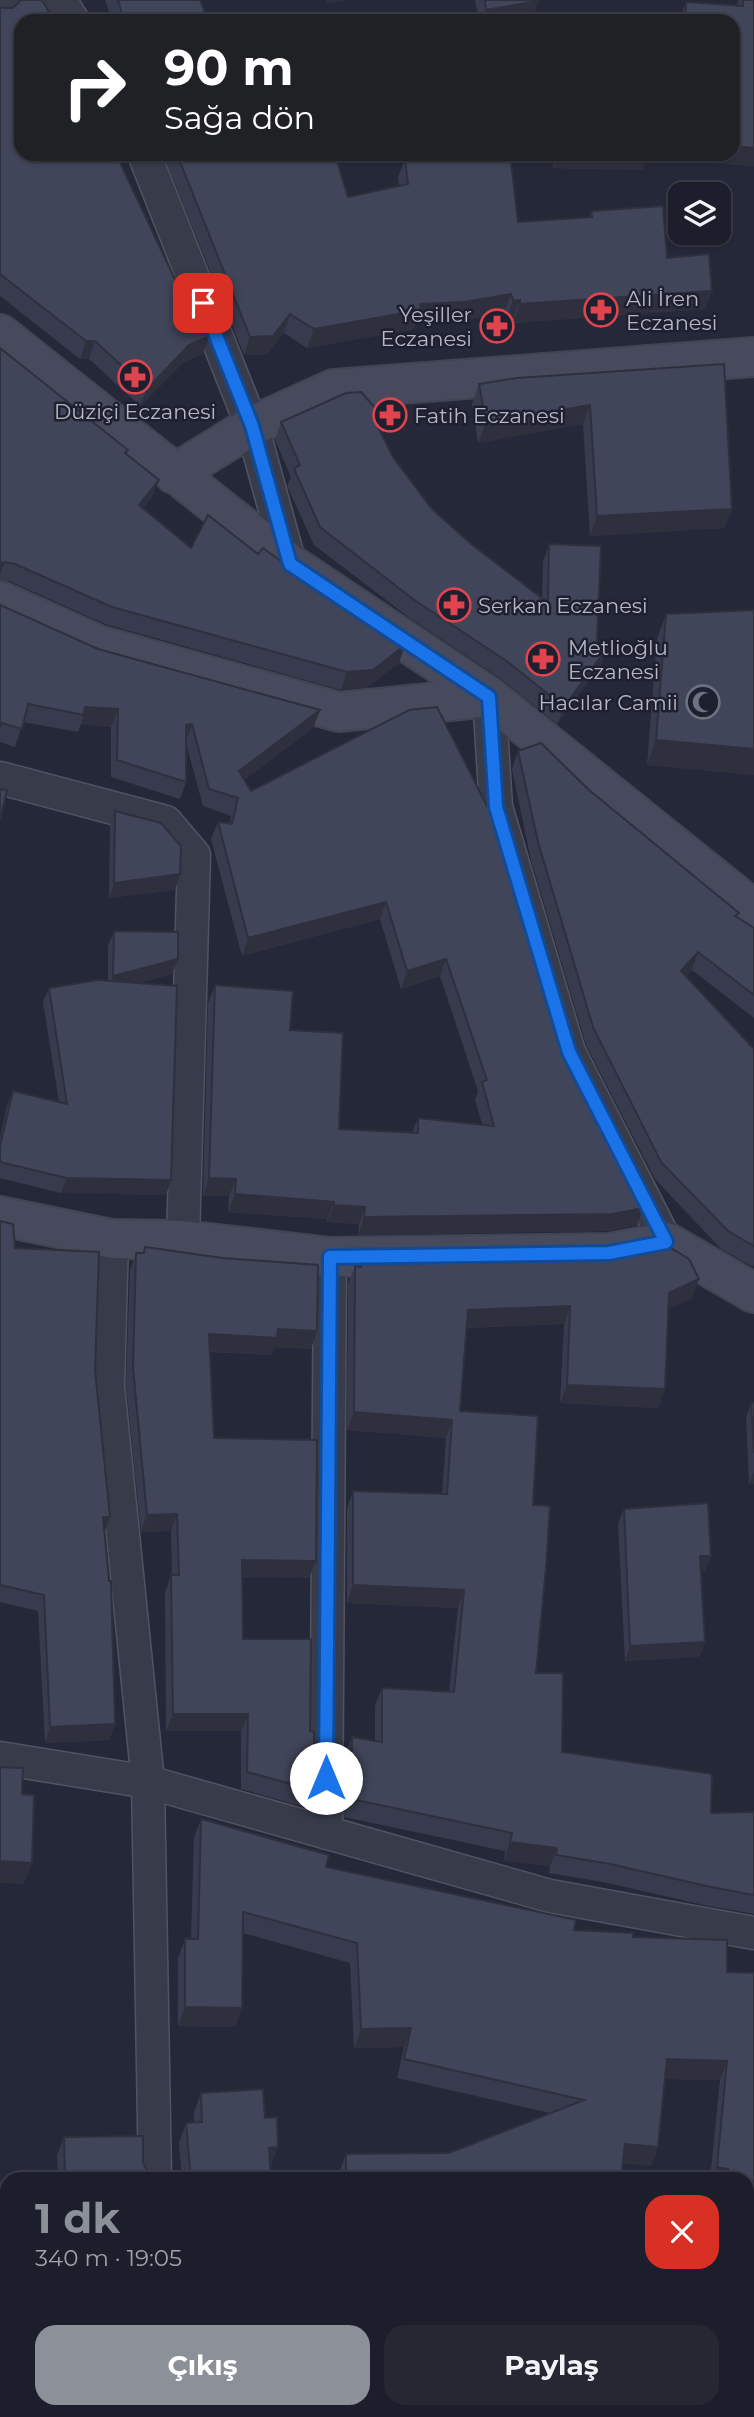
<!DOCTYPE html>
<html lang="tr">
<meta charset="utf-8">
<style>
:root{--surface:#1c1e2b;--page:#252733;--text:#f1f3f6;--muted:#a0a2a9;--line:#3a3c47;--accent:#8c9099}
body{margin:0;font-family:Montserrat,sans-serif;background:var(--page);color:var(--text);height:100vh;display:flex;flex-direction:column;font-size:26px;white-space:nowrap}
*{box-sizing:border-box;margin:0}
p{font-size:23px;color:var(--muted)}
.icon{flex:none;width:38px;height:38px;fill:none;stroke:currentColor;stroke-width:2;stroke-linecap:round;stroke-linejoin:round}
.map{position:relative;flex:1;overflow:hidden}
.details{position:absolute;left:0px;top:2172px;width:754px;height:247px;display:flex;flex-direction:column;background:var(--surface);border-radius:21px 21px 0 0;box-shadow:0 2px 5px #0004,0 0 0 2px var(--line)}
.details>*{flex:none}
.banner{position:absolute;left:14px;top:14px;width:726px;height:147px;border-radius:21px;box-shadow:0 2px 5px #0004,0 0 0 2px var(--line);background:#202124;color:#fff;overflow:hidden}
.fabs{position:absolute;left:668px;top:182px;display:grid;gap:14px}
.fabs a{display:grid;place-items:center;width:63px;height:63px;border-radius:14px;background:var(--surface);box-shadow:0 2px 5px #0004,0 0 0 2px var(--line);font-size:35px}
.pin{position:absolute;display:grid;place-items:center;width:60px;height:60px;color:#fff;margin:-30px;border-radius:14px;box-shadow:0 4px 10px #0006}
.me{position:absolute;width:77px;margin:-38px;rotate:0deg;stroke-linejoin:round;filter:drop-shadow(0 0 5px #0008)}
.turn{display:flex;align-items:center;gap:24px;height:147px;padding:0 35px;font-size:32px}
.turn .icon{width:91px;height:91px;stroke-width:2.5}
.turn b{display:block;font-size:49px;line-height:60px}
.round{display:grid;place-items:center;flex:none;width:74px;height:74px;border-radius:21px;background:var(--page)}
.head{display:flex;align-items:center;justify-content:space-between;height:119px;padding:0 35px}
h1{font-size:42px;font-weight:700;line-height:52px;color:var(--accent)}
.action{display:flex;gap:14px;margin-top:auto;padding:14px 35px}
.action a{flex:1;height:80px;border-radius:21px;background:var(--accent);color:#fff;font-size:28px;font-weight:700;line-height:80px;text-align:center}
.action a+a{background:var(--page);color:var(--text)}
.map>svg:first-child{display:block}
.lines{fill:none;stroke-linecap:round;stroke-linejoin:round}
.street-casing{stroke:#515362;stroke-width:35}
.secondary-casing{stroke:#424453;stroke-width:42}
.street{stroke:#383b4a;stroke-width:32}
.secondary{stroke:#47495c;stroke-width:38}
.wall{fill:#383b4d}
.shaded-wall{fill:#2e303e}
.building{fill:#414559;stroke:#2e303e;stroke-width:2}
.route-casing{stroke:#114b97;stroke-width:18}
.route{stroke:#1a73e8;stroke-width:12}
.labels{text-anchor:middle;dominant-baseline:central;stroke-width:5;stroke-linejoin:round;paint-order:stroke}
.poi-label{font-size:21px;fill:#b4b6c5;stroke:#1e202f;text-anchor:start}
</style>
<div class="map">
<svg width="754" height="2417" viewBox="0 0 754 2417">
<rect width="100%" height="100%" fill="#252839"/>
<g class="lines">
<defs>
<path id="street" d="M60,0l13,21
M0,8l7,-8
M144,154l108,272 38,138
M489,697l7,110 73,245 97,190
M0,778l166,44 28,33 -11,385
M112,1239l-4,147 40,396 7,397
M0,1758l148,24 402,114 204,37
M326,1833l4,-576
M0,2386l7,3
M85,2412l23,5
M157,2412v5
M36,2417v-5"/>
<path id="secondary" d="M0,334l290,230 199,133 265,213
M174,474l78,-48 82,-37 420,-32
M0,601l98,44 241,67 150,-15
M0,1216l112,23 71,1 147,17 279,-4 57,-11 88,51"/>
</defs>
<use href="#street" class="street-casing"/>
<use href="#secondary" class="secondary-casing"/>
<use href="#street" class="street"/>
<use href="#secondary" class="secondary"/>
</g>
<path class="wall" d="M105,0h95l8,21h-96z
M475,0h63v1l-6,19 -9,1h-44z
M738,0h16v166l-42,-3 1,-9h20v-133h-54l7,-19 51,4z
M0,7l203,346 -20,10 -43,43 -51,-47h-9l-80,-63z
M163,154h172l13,43 51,-11 -1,-9 7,-18 113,63 71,-5 2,-6 76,47 45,33 -7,18 -192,14v-4h-7l-2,-6 -46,8 -42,2 -2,6 -107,19 -23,-15 -18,22h-22z
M554,154h94l-6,16 -89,-2z
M0,348l128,102 -2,4 26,43 -9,12 48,39 67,6 98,62 1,-3 42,50 -32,24 -26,3 -236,-66 -96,-43 -9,-1z
M724,364l8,145 -8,19 -134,8 -7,-112 -105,19 -6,-39 7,-20z
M281,422l101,13 11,22 39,52 38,34 72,56 1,-37 6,-18 48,97 10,7 -6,17 -44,59 -56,-45 -94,-63 -93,-71 -26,-57 -1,-2 4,-9 -16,-37z
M0,605l98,44 222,61 -7,18 -69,52 7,11 308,252 78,182 -30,6 -249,4 1,-11 -32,-2v-3l-99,-7 1,-16h-26l5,-193 7,-18 75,45 49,99 73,3 6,-14 64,6 -7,-24 3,-9 -38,-115 -39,13 -21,-70 -138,37 -31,-117 7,-17 12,1 1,-7 -28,-10 -17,-63v39l-6,17 -69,-22v-50l-30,-3 -3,8 -55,-10 -8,25 -15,-5z
M754,610v165l-107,-10 10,-126 9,-25z
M518,751l71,39 150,123 -2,4 17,11v90l-62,-48 -6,7 68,72v215l-1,3 -32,-18 -66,-70 -69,-134 -55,-185 -19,-91z
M115,811l65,63 -5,16 -66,8 1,-72z
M114,931l58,43 -33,9 32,197 -5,15 -105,-2 -61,-15v-40l7,-32 6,-15 46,11 -16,-100 6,-14 59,-7v-35z
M0,1221l15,27 80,122 15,147 -6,16 11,191 -6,16 -64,3 -7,-132 -38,-9z
M145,1247l166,102 -37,-2 -3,8 -61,-3 4,86 102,123 -7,17 -67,-1 1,62 67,92 4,59 -6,18 -67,-19v-58h-75l-1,-138 6,-18h1l-1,-44 -30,1 -15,-147 4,-115 6,-17h7z
M361,1260l331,38 -24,11 -3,80 -7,19 -98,-5 4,-79 -97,4 -7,83 73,94 3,168 26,79 149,61 43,-1v102l-50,-9 -101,-23 -54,-9 1,-7 -46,-5 1,-10 -161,-34 1,-62 7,-18 23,4v-35l7,-18 67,4 9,-84 -111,-5v-94l6,-18 89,3 4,-56 -99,-8 1,-146 7,-18h4z
M751,1403h3v81h-5l-3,-66z
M624,1509l82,62h-5l4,71 -6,15 -74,4 -7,-137z
M201,1819l128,36 -3,12 250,53 -2,10 59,3v4l94,3v32l27,1v291h-7v-85h-37l10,-99 -55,-1 -7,68 -7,19 -28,-3 -2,16h-282v-6l7,-19 103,-1 101,-40 -153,-35 7,-31 -50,1 -4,-85 -107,-30 -1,75 -7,19 -57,-1v-68l7,-19h6l3,-101z
M201,2093l64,25 13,29 -8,19 1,13h-89l-3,-36 7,-20h8v-11z
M64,2137l79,25 7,17h-92l-1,-24z
M192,2412h194l-1,5h-194z
M458,2412h72l-1,5h-72z
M595,2412h152l7,5h-159z"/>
<path class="shaded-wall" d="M327,0h24l-25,4z
M538,1l-6,19 -9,1h-41l4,-11z
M733,146l21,2v18l-42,-3 4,-9h17z
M558,154h90l-6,16 -89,-2z
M712,291l-7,18 -192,14 7,-19z
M511,294l-7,19 -46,8 -42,2 -2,6 -107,19 7,-19 106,-25z
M513,300h7l-7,19h-7z
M290,314l-6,19 -18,22h-22l6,-18z
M210,336l-7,17 -20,10 -43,43 7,-17 42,-44z
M86,341h9l-6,18h-9z
M590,405l-7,19 -105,19 8,-20z
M387,421l-6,17 -3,-11z
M159,480l-7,17 -20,26 7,-18z
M732,509l-8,19 -134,8 7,-20z
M5,562l-5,13v-12z
M405,645l-6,18 -32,24 -26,3 6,-18z
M607,648l-6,17 -44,59 7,-17z
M85,707l33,2 -7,18 -30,-3 3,-9z
M320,710l-7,18 -80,61 6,-18z
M192,724l-6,18v-17z
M656,740l98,9v26l-107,-10z
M180,874l-5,16 -66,8 5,-15z
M386,902l-6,17 -138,37 6,-18z
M698,952l-6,18 -17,19 6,-18z
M178,959l-6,15 -64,17 5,-15z
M446,959l-6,17 -39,13 6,-18z
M66,1178l105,2 -5,15 -105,-2z
M209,1178l27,1 -7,17h-26z
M235,1194l99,8 -7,17 -99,-7z
M334,1205l31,2 -6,17 -32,-2z
M643,1208l-6,17 -30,6 -249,4 6,-18z
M699,1279l-7,19 -30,14 7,-19z
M570,1306l-6,18 -103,4 7,-18z
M278,1329l39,2 -6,18 -37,-2 -3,8 -68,-4 6,-17z
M567,1385l98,4 -7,19 -98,-5z
M354,1412l98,8 -6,18 -99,-8z
M754,1472v12h-5z
M177,1514l-6,17 -30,1 6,-17z
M103,1517h7l-6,16z
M700,1556h11l-5,15h-11z
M242,1560l74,1 -7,17 -73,-1z
M353,1585l111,5 -6,18 -111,-5z
M705,1642l-6,15 -74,4 5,-15z
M173,1714h75l-7,17h-75z
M115,1724l-6,16 -64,3 5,-16z
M510,1842l47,6 -7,18 -46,-5z
M0,1861l32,2 -8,21 -24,-1z
M185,2007l57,1 -7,19 -57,-1z
M411,2028l-7,19 -50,1 7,-19z
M667,2059l60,2 -7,19 -60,-1z
M625,2144l33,3 -7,19 -33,-3z
M278,2147l-7,19 -9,1 7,-19z
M717,2167l11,2 -4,10h-11z
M747,2244h7v20h-7z"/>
<path class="building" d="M21,0h21l12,21h-33v133h95l71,151 9,-3 14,34 -21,9 -42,44 -52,-48h-9l-86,-67v-267l2,1h11z
M118,0h82l8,21h-84z
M485,0h53v1l-52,9z
M743,0h11v148l-21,-2v-125h-48l1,-19 57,4z
M177,154h158l13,43 60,-13 -3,-25 31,-5h74l8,68 74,-5 -1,-6 72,-5 4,52 42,-4 3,37 -192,13v-4h-7l-2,-6 -47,8 -44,2 1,6 -107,19 -24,-15 -17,22 -23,1z
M0,348l128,102 -3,3 34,27 -20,25 52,43 17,-33 50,39 5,-6 96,70 -2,-5 48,32 -32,25 -26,2 -235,-65 -97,-43 -10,-2 -5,1z
M724,364l8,145 -135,7 -7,-111 -104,18 -7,-39 38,-6z
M361,392l26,29 -9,6 15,30 39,52 38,34 78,60 1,-59 52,2 -4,95 10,7 -43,59 -56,-45 -95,-63 -93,-72 -25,-56 -1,-3 6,-3 -19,-43 65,-29z
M0,605l98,44 222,61 -81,61 12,20 158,-81 28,-3 52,103 70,233 84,165 -30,6 -249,3 1,-10 -31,-2v-3l-99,-8 1,-15 -27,-1 6,-193 78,6 -3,39 53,3 -4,96 79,4v-15l76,8 -12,-44 5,-2 -41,-121 -39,12 -21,-69 -138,36 -30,-116 14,2 6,-26 -29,-9 -17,-65 -6,1v57l-69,-22 1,-51 -33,-2 -1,8 -56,-11 -6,25 -20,-6 -2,5z
M754,610v139l-98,-9 10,-126z
M541,743l48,47 150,123 -4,3 19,12v67l-56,-43 -17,19 73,78v197l-26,-15 -67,-69 -68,-135 -55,-185 -20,-91z
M0,789l7,1 -7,30z
M115,811l46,12 20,23 -1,28 -66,9z
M114,931l64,1v27l-65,17z
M97,980l80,6 -6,194 -105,-2 -66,-16v-16l13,-55 54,13 -18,-116z
M0,1221l13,3 2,24 84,4 -4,118 15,147h-7l6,64h2l4,143 -65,3 -6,-132 -44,-10z
M145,1247l77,11 96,7 -1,66 -39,-2 -1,9 -68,-4 5,104 103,2 -1,121 -74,-1 1,79h68l-1,92 4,1v58l-67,-18 1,-58h-75l-2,-139h8l-2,-61 -30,1 -14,-147 3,-115h8z
M669,1247l20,12 10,20 -30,14 -4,96 -98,-4 3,-79 -102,4 -8,101 78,5 -5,89 17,1 -4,62 -10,105h27l-1,79 150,22 -1,39 43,-1v83l-43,-8 -101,-23 -54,-9 1,-7 -47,-6 2,-9 -161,-34 1,-62 30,5v-54l72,4 10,-102 -111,-5v-94l94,3 5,-74 -98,-8 1,-146 6,1v-7l255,-3z
M751,1403h3v50z
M708,1503l3,53h-11l5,86 -75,4 -6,-137z
M0,1767l23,1 -1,26 12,1 -2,68 -32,-2z
M201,1819l128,36 -3,12 250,53 -2,10 59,3v4l94,3v32l27,1v271h-7v-65h-20l1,-10 -11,-2 10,-106 -60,-2 -9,88 -33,-3 -4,35h-275v-25l103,-1 135,-53 -180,-41 7,-31 -50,1 -4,-86 -114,-31 -1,96 -57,-1v-68h13z
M263,2089l2,29 12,-1 1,30 -9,1 2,31h-80l-5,-56 16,-1 -1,-29z
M143,2136v26l3,7 4,5v5h-85l-1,-42z
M747,2349l7,1v67h-155l1,-5h147z
M197,2412h189l-1,5h-189z
M462,2412h68l-1,5h-68z"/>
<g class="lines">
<defs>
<path id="route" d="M203,303l49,123 38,138 199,133 7,110 73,245 97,190 -57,11 -279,4 -4,521"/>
</defs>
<use href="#route" class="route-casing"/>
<use href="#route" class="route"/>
</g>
<defs>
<symbol id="pharmacy-ring" viewBox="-11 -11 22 22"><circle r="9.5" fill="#1e202f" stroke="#e0444e" stroke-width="1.5"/><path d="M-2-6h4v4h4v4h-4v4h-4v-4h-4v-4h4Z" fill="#e0444e"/></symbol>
<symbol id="mosque-ring" viewBox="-11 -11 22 22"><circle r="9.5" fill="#1e202f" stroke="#6b7280" stroke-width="1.5"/><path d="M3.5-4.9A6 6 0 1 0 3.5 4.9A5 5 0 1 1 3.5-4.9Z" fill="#6b7280"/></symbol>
</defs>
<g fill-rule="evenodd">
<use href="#pharmacy-ring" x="582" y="291" width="38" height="38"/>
<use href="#pharmacy-ring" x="478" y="307" width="38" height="38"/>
<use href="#pharmacy-ring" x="116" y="358" width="38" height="38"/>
<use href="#pharmacy-ring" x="371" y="396" width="38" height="38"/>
<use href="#pharmacy-ring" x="435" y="586" width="38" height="38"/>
<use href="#pharmacy-ring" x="524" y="640" width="38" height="38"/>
<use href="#mosque-ring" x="684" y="683" width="38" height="38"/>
</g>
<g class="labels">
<g class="poi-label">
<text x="626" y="298">Ali İren<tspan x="626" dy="24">Eczanesi</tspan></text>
<text x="472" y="314" text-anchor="end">Yeşiller<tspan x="472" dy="24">Eczanesi</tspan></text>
<text x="135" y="411" text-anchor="middle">Düziçi Eczanesi</text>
<text x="414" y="415">Fatih Eczanesi</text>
<text x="478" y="605">Serkan Eczanesi</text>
<text x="568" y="647">Metlioğlu<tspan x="568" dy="24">Eczanesi</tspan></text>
<text x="678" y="702" text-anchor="end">Hacılar Camii</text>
</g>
</g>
</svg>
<div class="fabs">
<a><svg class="icon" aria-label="layers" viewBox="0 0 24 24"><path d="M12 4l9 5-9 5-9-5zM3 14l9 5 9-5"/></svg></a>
</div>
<div class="pin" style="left:203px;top:303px;background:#d93025"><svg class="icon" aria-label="arrive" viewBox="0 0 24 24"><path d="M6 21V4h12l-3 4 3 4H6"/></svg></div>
<svg class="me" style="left:326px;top:1778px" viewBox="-20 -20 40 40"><circle r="19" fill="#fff"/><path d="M0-13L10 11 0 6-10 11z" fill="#1a73e8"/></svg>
<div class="banner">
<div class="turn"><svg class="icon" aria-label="right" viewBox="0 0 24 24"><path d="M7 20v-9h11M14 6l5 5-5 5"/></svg><div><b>90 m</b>Sağa dön</div></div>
</div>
<section class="details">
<div class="head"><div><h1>1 dk</h1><p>340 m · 19:05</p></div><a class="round" style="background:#d93025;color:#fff"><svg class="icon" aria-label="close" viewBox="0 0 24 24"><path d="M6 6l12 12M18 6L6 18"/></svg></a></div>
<div class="action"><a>Çıkış</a><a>Paylaş</a></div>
</section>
</div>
